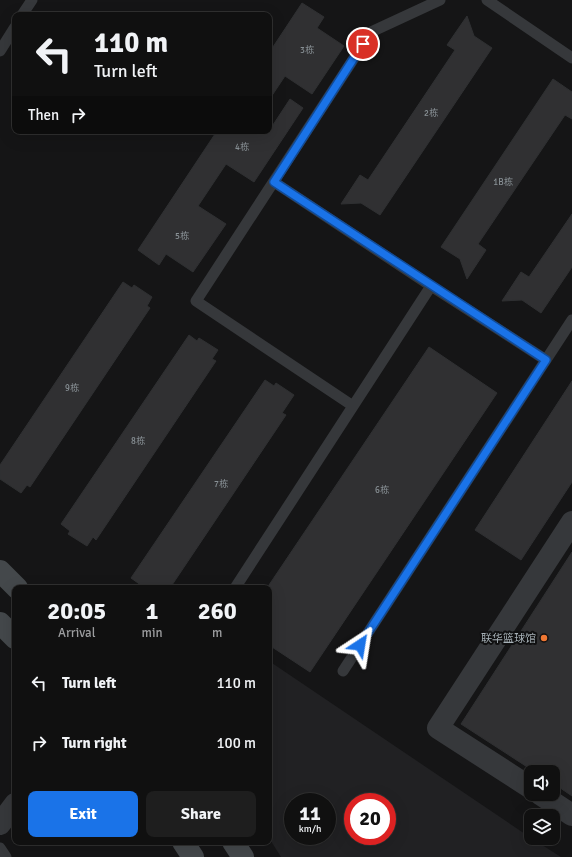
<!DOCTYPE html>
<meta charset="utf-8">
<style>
:root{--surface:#101010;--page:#1e1e1e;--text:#f1f3f6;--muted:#9c9d9f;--line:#303030;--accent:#1a73e8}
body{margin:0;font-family:Signika,"Noto Sans SC",sans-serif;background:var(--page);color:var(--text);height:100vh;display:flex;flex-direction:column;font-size:15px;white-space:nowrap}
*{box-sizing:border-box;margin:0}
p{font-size:13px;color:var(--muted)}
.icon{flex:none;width:22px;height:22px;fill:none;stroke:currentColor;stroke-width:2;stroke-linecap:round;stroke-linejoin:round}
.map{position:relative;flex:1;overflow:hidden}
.side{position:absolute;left:12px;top:585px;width:260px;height:260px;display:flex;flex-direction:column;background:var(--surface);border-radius:8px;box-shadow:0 4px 16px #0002,0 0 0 1px var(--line)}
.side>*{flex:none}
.guide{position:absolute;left:12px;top:12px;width:260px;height:122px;border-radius:8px;box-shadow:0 4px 16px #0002,0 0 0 1px var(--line);background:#101010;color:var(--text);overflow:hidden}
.tools{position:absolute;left:524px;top:765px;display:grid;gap:8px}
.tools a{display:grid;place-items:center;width:36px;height:36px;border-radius:8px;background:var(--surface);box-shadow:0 4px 16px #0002,0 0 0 1px var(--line);font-size:20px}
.speed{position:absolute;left:284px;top:793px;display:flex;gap:8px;font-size:20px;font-weight:700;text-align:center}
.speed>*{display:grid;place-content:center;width:52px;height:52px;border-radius:50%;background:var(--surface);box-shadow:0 4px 16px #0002,0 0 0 1px var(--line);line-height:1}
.speed small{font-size:10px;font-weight:400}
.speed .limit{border:6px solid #d22;background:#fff;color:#111}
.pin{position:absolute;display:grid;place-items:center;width:34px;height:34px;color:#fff;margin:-17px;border:2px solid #fff;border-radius:50%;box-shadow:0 1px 4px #0007}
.me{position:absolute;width:44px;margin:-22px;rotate:33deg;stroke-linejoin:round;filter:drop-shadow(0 0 3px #0008)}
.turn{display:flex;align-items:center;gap:14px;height:84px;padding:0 16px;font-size:18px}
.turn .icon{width:52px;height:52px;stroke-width:2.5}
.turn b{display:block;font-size:28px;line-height:34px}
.then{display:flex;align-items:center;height:38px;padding:0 16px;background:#0003;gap:8px;font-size:15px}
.eta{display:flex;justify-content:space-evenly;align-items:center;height:68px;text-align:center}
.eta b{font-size:24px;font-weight:700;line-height:28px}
.button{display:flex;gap:8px;margin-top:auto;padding:8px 16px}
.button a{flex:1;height:46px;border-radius:8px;background:var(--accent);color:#fff;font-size:16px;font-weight:700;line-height:46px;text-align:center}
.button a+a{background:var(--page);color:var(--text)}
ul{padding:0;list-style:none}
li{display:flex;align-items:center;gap:12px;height:60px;padding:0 16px}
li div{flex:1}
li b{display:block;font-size:15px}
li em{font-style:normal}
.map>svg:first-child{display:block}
.built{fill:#212123;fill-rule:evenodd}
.building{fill:#303032;stroke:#2f3032}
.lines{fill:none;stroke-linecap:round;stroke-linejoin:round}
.service{stroke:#36383b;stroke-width:11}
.minor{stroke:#36383b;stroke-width:22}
.secondary{stroke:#44484b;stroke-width:22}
.route-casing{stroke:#114b97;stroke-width:10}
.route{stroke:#1a73e8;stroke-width:7}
.poi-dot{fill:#f07733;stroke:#101011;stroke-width:1.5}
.labels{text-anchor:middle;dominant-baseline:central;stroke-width:4;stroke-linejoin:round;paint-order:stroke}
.number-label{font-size:9px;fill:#889095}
.poi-label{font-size:11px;fill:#a6b0b6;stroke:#101011;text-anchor:end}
</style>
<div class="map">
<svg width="572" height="857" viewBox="0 0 572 857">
<rect width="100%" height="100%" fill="#151516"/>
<path class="built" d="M269,661l262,177 30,19h-280l-12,-19zM293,802h34v34h-34zM353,802h34v34h-34z"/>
<path class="building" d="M302,3l22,14 -7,11 27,18 -32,48 -27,-18 -16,24v-47z
M467,16l7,20 18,12 -112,167 -19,-12 -20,1 19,-29 8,5 87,-130 -8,-5z
M553,79l19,13v27l-7,-4 -87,129 8,6 -19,29 -7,-20 -19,-12z
M290,99l13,9 -49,74 -28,-18 -28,42 28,18 -33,48 -27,-18 -7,11 -21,-15 79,-119h52z
M572,214v53l-31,46 -19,-13 -20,1 19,-29 8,5z
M123,282l9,6 2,-3 18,12 -5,9 3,2 -120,179 -3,-2 -6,8 -21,-14v-14z
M189,335l8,6 2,-3 19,12 -6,9 4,2 -120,179 -3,-3 -6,9 -19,-12 2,-3 -9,-7z
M429,347l68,46 -187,279 -41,-27v-60z
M265,380l9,6 2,-3 18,12 -12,18 4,2 -116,173h-25l-14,-10z
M572,381v101l-51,78 -46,-30z
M572,552v244l-19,-13v-11h-18l-74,-48z"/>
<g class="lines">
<path class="service" d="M487,0l85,58
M22,15l10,-15
M0,51l15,-24
M274,182l157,104 115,74
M353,406l-157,-105 175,-269 69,-32
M235,588l196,-302
M343,671l229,-351
M0,848l6,9"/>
<path class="minor" d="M531,788l-93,-60 134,-206
M540,794l32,21
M0,824l15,-20"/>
<path class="secondary" d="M0,571l17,17
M0,623l15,15
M183,842l10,15
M233,842l10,15"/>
</g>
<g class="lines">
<defs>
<path id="route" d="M360,645l186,-285 -272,-178 89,-138"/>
</defs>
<use href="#route" class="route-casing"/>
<use href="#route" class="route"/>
</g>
<circle class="poi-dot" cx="544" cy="638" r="4"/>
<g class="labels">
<g class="number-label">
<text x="307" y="50">3栋</text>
<text x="431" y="113">2栋</text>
<text x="242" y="147">4栋</text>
<text x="503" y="182">1B栋</text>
<text x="182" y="236">5栋</text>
<text x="72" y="388">9栋</text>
<text x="138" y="441">8栋</text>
<text x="221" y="484">7栋</text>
<text x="382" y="490">6栋</text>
</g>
<g class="poi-label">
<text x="536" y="638">联华篮球馆</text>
</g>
</g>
</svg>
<div class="tools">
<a><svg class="icon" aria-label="sound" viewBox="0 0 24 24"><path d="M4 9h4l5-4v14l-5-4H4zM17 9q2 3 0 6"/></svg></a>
<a><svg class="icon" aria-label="layers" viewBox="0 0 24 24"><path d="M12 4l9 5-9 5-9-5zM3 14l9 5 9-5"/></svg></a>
</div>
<div class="speed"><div>11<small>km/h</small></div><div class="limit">20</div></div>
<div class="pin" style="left:363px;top:44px;background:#d93025"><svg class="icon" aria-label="arrive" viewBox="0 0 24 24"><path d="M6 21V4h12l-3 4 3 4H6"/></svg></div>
<svg class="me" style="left:360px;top:645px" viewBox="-20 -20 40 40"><path d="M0-17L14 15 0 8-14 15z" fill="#1a73e8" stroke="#fff" stroke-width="4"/></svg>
<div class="guide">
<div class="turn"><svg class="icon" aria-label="left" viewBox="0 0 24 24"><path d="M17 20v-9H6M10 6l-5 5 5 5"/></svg><div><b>110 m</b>Turn left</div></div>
<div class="then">Then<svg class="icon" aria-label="right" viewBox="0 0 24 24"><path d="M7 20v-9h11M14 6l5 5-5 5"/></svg></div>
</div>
<section class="side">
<div class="eta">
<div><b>20:05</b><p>Arrival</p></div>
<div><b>1</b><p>min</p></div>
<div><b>260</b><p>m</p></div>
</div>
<ul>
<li><svg class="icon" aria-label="left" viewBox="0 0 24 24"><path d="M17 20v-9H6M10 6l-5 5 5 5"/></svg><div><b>Turn left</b></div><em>110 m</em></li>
<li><svg class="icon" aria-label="right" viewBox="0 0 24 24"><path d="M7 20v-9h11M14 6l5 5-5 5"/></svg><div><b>Turn right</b></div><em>100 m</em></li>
</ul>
<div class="button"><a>Exit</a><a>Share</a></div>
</section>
</div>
